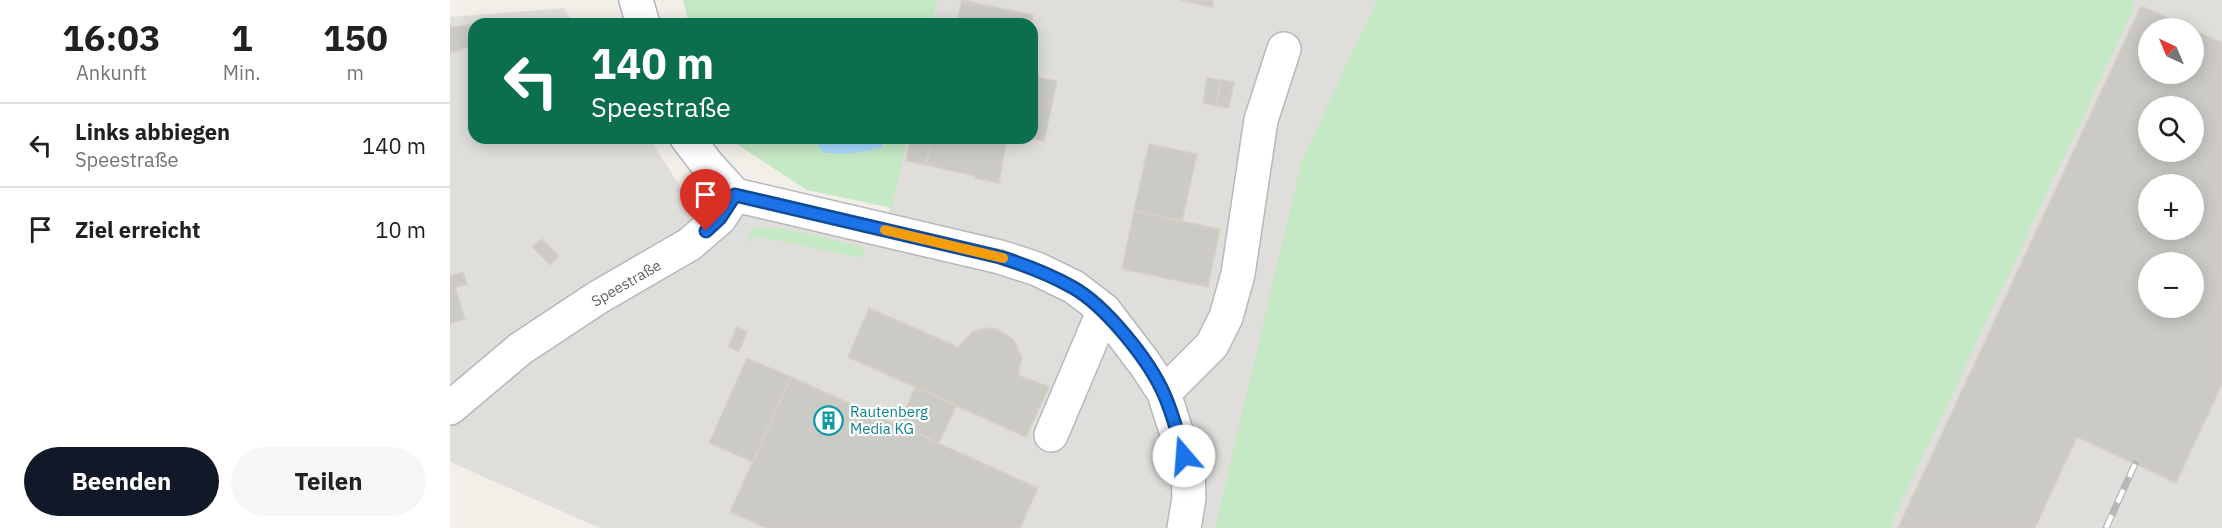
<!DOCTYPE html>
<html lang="de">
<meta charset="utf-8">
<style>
:root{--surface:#fff;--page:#f6f6f6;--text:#202124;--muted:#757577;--line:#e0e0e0;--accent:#111827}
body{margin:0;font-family:"IBM Plex Sans",sans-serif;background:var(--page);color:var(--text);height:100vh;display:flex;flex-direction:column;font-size:22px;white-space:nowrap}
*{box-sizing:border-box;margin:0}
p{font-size:20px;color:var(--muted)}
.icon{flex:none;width:33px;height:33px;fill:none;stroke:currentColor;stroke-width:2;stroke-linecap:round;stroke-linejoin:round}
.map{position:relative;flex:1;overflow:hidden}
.drawer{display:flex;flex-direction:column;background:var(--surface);width:450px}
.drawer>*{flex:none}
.banner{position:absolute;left:18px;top:18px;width:570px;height:126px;border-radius:18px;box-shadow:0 3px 15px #0003;background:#0b6e4f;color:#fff;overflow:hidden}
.needle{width:39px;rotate:316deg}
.buttons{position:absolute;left:1688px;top:18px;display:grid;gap:12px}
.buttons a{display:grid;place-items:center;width:66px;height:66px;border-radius:50%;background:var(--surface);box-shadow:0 3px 15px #0003;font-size:30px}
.pin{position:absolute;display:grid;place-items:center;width:51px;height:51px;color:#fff;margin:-62px -26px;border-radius:50% 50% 50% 0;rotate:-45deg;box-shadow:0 0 6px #0007}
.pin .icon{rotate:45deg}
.me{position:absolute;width:66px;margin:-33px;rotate:342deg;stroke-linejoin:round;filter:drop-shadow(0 0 4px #0008)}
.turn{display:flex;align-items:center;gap:21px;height:126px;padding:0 24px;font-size:27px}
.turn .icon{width:78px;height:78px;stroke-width:2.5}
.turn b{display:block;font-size:42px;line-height:51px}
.eta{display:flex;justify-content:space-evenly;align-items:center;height:102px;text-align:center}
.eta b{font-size:36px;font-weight:700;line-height:42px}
.button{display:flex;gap:12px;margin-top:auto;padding:12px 24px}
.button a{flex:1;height:69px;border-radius:36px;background:var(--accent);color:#fff;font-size:24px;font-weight:700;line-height:69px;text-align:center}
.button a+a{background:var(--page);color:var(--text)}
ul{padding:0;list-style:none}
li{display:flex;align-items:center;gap:18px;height:84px;padding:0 24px;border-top:2px solid var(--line)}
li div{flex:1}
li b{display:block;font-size:22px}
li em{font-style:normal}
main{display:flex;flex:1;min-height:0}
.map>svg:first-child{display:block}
.industrial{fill:#e0deda;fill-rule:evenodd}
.green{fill:#c5e8c5}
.water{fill:#aadaff}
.building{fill:#cccac5;stroke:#d6d1c6;stroke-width:1.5;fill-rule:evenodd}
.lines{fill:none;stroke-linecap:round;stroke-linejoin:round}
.minor-casing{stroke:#b5b8bc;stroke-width:36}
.minor{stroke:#fff;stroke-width:33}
.rail-casing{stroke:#b6b7b8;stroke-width:7}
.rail{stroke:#fff;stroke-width:4.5;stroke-dasharray:14;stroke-linecap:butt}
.route-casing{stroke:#114b97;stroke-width:15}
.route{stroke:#1a73e8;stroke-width:10}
.slow{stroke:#f59e0b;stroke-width:10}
.labels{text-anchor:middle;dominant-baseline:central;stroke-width:4.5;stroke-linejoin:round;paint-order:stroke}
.street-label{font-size:15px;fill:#5f6368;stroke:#fff}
.culture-label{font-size:15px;fill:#0d838f;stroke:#fff;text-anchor:start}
</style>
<main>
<section class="drawer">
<div class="eta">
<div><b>16:03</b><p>Ankunft</p></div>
<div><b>1</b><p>Min.</p></div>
<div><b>150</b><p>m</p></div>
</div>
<ul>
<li><svg class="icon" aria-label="left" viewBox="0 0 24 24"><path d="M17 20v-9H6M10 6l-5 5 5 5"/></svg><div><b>Links abbiegen</b><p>Speestraße</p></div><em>140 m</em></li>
<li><svg class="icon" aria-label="arrive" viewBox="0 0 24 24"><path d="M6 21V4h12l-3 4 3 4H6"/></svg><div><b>Ziel erreicht</b></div><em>10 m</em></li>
</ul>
<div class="button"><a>Beenden</a><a>Teilen</a></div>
</section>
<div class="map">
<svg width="1772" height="528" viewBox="0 0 1772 528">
<rect width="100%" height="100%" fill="#f1efe8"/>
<path class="industrial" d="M488,0h1284v528h-1622l-150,-66v-445l114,-9 10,16h-100v114h175l36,56 197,47 25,-103h125v-114h-100zM1698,28h45v46h-45zM1698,106h45v46h-45zM1698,184h45v46h-45zM1698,262h45v46h-45z"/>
<path class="green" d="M233,0h255l-6,24h-243z
M927,0h754l4,6 -246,522h-674l87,-368z
M281,138h86l13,16 54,-8 4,-8h19l-15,70 -85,-18 -69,-45z
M307,227c37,1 73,13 108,21l-3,10 -101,-21h-8l-11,8 12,-16z"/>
<path class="water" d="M367,138h71c-1,2 -4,7 -5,8 -8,6 -54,11 -60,5 -4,-3 -5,-8 -6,-13z"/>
<path class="building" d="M512,0l71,15 -2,9h-75z
M730,0h33l-1,7z
M1691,6l49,22h-42v46h45v-44l29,13v341l-46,99 -99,-46 -42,91h-137zM1698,106h45v46h-45zM1698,184h45v46h-45zM1698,262h45v46h-45z
M27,23l-3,1v21l-24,8v-25z
M582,76l25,5 -13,60 -15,-3h3z
M757,78l14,2 -5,26 -13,-3z
M771,80l13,2 -5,26 -13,-2z
M461,138h21l-6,27 -20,-4z
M482,138h75l-8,45 -24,-5v-2l-49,-11z
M699,144l48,10 -15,67 -48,-10z
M684,211l86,18 -12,58 -86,-18z
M92,239l17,17 -9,9 -18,-18z
M13,272l4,12 -12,4 10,31 -15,5v-48z
M419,308l89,39 15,-16 14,-3 10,1 17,11 8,18 -4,17 31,12 -23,50 -178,-80z
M287,327l10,5 -8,20 -11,-5z
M297,358l44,19 -38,85 -44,-19z
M341,377l247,111 -18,40h-253l-37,-16z
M465,387l41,19 -17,37 -40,-18z"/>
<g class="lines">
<defs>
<path id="minor" d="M186,0l7,24
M237,138l20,26 28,31
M285,195l265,62 37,12 37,18 30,23 41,54 19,29 24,76 1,29 -5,30
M714,393l48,-48 14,-28 12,-43 23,-154 23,-71
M0,408l70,-59 77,-51 93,-54 30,-26 15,-23
M601,435l53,-125"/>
</defs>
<use href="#minor" class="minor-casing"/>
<use href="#minor" class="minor"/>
<defs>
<path id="rail" d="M1656,528l29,-64"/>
</defs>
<use href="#rail" class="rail-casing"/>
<use href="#rail" class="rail"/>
</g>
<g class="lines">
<defs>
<path id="route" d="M256,231l14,-13 15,-23 265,62c25,8 49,17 72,30 33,18 77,73 92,107 9,20 14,41 20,62"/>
</defs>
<use href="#route" class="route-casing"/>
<use href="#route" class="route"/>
<path class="slow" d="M435,230l118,28"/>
</g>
<defs>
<symbol id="building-ring" viewBox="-11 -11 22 22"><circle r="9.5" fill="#fff" stroke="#0f9aa8" stroke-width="1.5"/><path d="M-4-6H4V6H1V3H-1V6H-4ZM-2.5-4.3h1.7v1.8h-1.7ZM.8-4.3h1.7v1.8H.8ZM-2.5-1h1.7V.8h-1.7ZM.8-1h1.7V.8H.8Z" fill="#0f9aa8"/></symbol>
</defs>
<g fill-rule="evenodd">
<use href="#building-ring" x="362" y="404" width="33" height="33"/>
</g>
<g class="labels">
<g class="street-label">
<text transform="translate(176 283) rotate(-30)">Speestraße</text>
</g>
<g class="culture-label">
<text x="400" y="411">Rautenberg<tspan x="400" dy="17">Media KG</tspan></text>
</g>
</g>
</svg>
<div class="buttons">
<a><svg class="needle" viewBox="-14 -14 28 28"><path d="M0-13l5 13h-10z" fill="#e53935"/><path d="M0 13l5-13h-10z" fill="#757577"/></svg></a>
<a><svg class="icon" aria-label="search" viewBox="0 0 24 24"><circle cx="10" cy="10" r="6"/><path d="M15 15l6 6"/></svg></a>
<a>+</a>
<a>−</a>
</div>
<div class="pin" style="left:256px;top:231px;background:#d93025"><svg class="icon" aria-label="arrive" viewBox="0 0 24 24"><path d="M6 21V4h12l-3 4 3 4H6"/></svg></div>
<svg class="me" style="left:734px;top:456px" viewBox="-20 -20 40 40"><circle r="19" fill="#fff"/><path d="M0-13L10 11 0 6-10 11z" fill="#1a73e8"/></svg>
<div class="banner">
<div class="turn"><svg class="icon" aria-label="left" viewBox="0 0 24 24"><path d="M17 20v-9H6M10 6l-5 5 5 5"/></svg><div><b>140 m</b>Speestraße</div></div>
</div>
</div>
</main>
